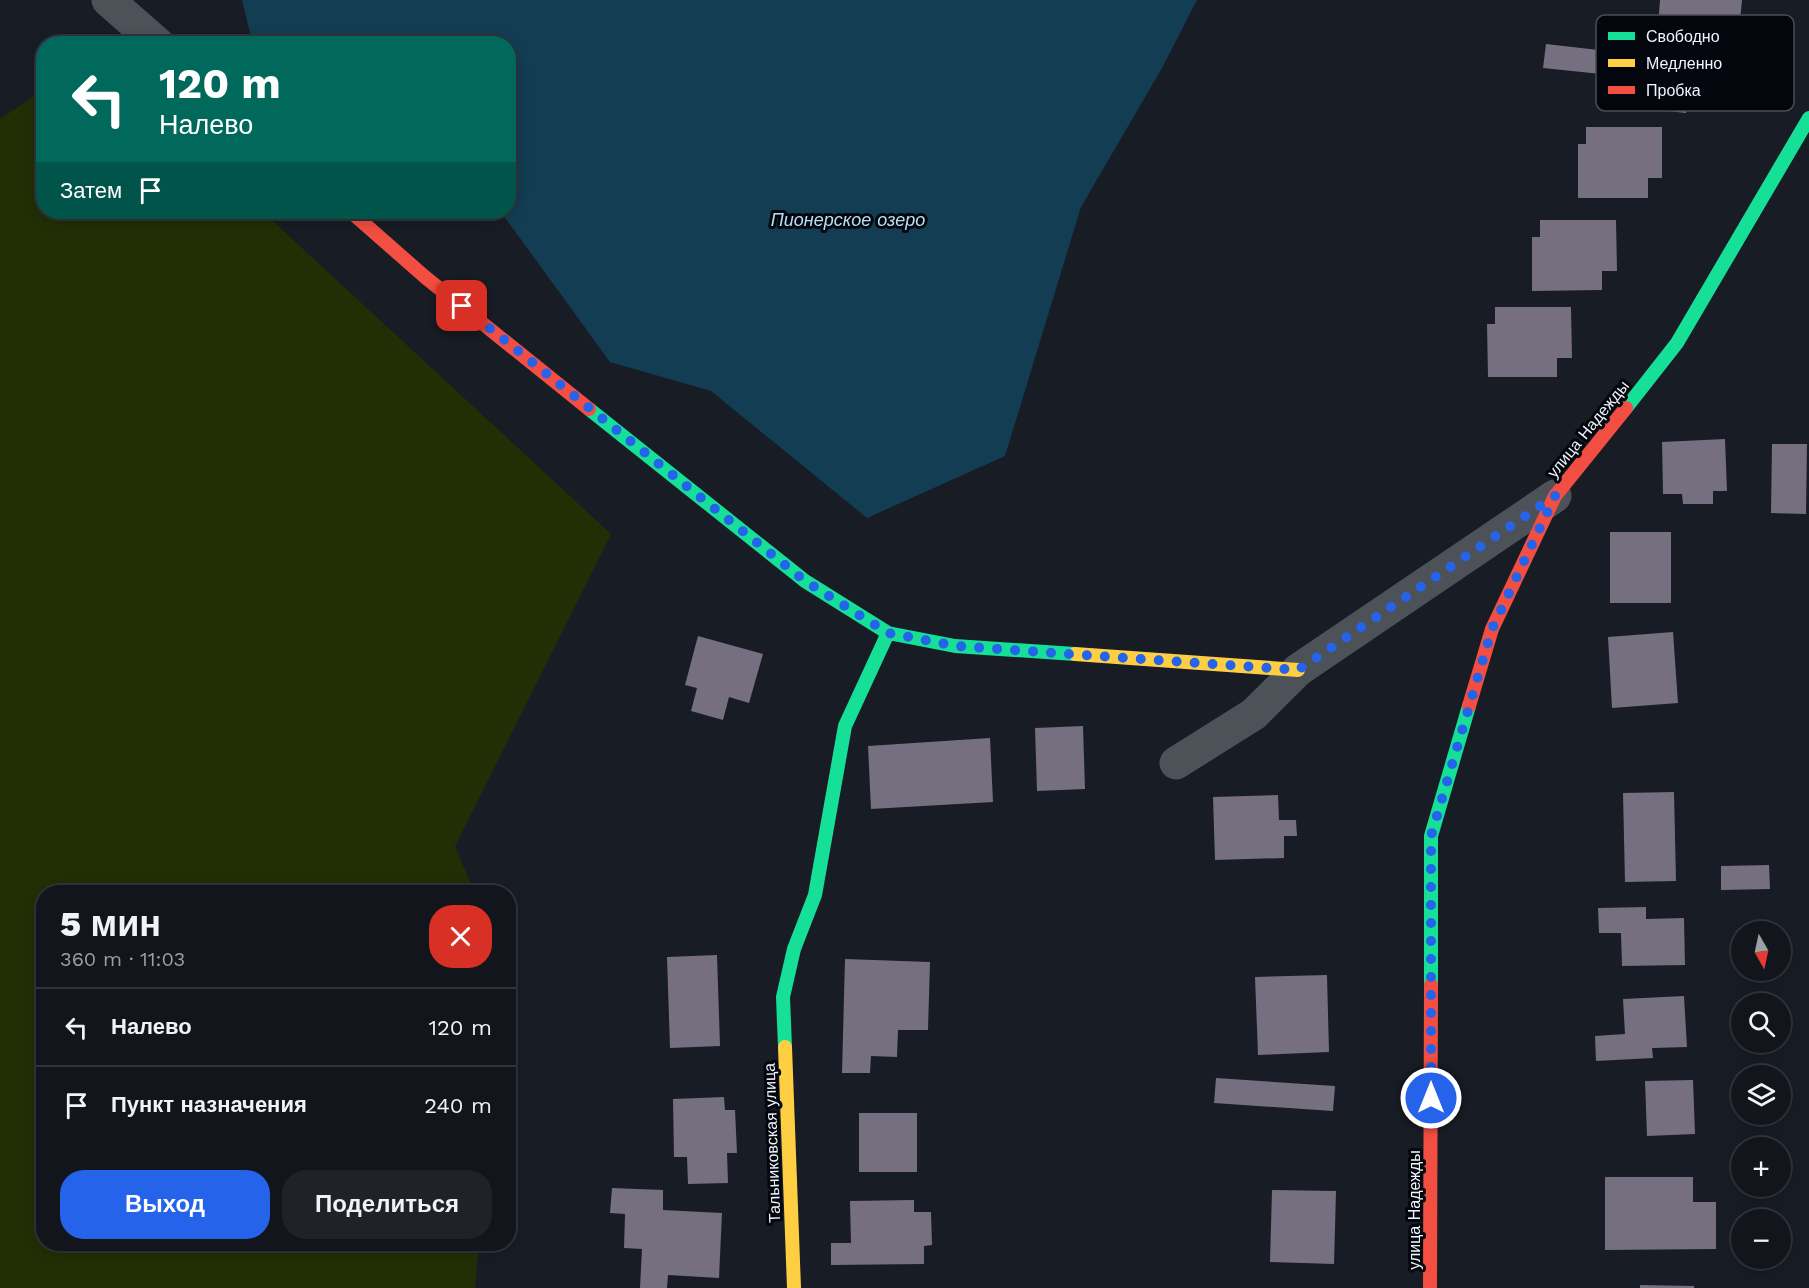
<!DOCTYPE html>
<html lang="ru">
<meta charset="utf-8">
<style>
:root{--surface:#12151b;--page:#1f2228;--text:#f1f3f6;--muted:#9c9fa3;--line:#31343a;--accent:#2563eb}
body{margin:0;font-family:"Work Sans",sans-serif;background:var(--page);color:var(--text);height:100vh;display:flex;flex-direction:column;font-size:22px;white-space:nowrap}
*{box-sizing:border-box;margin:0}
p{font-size:20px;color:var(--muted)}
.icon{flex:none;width:33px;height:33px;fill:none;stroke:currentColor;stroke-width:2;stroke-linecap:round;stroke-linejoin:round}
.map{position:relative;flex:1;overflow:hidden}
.sheet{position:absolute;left:36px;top:885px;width:480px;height:366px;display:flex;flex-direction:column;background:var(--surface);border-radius:24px;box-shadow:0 3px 15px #0003,0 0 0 2px var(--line)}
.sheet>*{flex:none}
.banner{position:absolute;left:36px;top:36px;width:480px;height:183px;border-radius:24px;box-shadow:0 3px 15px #0003,0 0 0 2px var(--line);background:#00695c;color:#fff;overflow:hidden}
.needle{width:39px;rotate:171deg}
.controls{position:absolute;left:1731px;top:921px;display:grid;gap:12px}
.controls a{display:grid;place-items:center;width:60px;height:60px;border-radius:50%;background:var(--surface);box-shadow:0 3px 15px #0003,0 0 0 2px var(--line);font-size:30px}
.pin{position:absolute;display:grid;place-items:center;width:51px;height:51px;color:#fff;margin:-26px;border-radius:12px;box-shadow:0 3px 9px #0006}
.me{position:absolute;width:66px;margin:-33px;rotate:0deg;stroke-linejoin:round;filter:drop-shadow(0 0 4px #0008)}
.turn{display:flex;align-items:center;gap:21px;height:126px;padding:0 24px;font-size:27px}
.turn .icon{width:78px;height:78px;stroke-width:2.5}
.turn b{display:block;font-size:42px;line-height:51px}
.then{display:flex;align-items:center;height:57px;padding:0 24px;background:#0003;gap:12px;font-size:22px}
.round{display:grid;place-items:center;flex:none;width:63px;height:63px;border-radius:24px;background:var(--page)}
.overview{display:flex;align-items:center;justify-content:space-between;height:102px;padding:0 24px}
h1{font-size:36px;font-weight:800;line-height:45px}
.primary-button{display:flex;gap:12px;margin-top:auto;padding:12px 24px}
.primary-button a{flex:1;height:69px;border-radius:24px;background:var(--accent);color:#fff;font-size:24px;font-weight:800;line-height:69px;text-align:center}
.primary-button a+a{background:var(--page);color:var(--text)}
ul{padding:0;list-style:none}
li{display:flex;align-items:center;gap:18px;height:78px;padding:0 24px;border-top:2px solid var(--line)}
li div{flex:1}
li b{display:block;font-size:22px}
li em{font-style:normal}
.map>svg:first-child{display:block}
.green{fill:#222f05}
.water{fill:#133d53}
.building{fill:#766f80}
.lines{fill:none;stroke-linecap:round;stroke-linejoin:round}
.street{stroke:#4d5158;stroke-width:33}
.fast{stroke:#16e098;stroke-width:14}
.slow{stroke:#ffcf43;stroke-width:14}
.jam{stroke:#f24e42;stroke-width:14}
.route{stroke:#2563eb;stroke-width:10;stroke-dasharray:0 18}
.labels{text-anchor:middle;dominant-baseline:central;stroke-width:6;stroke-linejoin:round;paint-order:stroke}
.street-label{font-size:16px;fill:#eff4fd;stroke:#03060c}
.water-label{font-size:18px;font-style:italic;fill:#b6def8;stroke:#03060c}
.key{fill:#03060c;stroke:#4a4d54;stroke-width:1.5}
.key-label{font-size:16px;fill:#eff4fd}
</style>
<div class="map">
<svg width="1809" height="1288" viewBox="0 0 1809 1288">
<rect width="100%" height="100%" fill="#181c24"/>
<path class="green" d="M43,90l1,122h219l348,322 -156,312 19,46h-430v352h435l-4,44h-475v-1169z"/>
<path class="water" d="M242,0h955l-35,68 -81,139 -76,249 -138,62 -156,-127 -101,-29 -109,-150h7v-168l-238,-1 -19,-6z"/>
<path class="building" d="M1660,0h82l-3,31 -17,-1 -1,14 -64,-5z
M1546,44l114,13 -1,16 31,3 -4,37 -89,-10 4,-29 -58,-6z
M1586,127h76v51h-14v20h-70v-54h8z
M1540,220h76l1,51h-15v19l-70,1v-54h8z
M1495,307h76l1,51h-15v19h-69l-1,-53h8z
M1725,439l2,52h-14v13h-30l-1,-10h-19l-1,-52z
M1772,444h35l-1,70 -35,-1z
M1610,532h61v71h-61z
M1673,632l5,71 -66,5 -4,-71z
M698,636l65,18 -14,49 -20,-6 -6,23 -32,-9 6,-23 -12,-3z
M1083,726l2,63 -48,2 -2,-63z
M990,738l3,64 -122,7 -3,-63z
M1674,792l2,89 -51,1 -2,-89z
M1278,795l1,25h17l1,16h-13v22l-69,2 -2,-63z
M1769,865l1,24 -49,1v-24z
M1646,907v12l38,-1 1,47 -63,1 -1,-33h-22l-1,-25z
M717,955l3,91 -50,2 -3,-91z
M845,959l85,3 -2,68h-30l-1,27 -26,-1 -1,17h-28z
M1327,975l2,77 -71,3 -3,-78z
M1684,996l3,51 -35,1 1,10 -57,3 -1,-25 30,-2 -2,-35z
M1216,1078l119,8 -2,25 -119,-8z
M1693,1080l2,54 -48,2 -2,-55z
M724,1097l1,13h10l2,43h-10l1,30 -40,1 -1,-27h-13l-1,-58z
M859,1113h58v59h-58z
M1605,1177h88v25h23v47l-111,1z
M612,1188l51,2v20l59,3 -3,65 -51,-3 -1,13h-27l2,-39 -18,-1 1,-34 -15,-1z
M1272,1190l64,1 -2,73 -64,-2z
M914,1200v12h17l1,33 -8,1v18l-93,1v-22h20l-1,-42z
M1640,1285l54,1v2h-54z"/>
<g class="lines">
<path class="street" d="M108,0l50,44
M1176,763l78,-49 44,-44 257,-174"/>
<path class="fast" d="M1626,408l51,-65 132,-225
M589,409l216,172 83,52 67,13 120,8
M1431,985v-149l38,-130
M785,1047l-2,-50 11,-48 21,-54 30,-169 43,-93"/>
<path class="slow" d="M1075,654l223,16
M785,1047l9,241"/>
<path class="jam" d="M351,212l74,65 164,132
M1469,706l23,-77 63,-133 71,-88
M1430,1288l1,-303"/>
</g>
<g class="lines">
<path class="route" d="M462,306l343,275 83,52 68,13 342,24 257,-174 -63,133 -61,207v262"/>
</g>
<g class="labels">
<g class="street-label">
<text transform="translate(1588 429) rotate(-51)">улица Надежды</text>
<text transform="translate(772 1143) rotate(-92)">Тальниковская улица</text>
<text transform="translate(1414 1210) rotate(-90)">улица Надежды</text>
</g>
<g class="water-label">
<text x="848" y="219">Пионерское озеро</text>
</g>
</g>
<rect x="1596" y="15" width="198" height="96" rx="9" class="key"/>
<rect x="1608" y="32" width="27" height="8" fill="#16e098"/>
<rect x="1608" y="59" width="27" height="8" fill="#ffcf43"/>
<rect x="1608" y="86" width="27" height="8" fill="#f24e42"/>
<g class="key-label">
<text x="1646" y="42">Свободно</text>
<text x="1646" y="69">Медленно</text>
<text x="1646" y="96">Пробка</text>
</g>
</svg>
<div class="controls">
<a><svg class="needle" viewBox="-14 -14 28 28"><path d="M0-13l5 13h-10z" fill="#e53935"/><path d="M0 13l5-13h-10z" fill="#9c9fa3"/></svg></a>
<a><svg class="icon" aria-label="search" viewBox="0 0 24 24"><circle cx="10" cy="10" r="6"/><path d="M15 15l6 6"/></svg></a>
<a><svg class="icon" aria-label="layers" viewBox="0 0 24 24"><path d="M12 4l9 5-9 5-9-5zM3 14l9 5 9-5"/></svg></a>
<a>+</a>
<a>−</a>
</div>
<div class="pin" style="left:462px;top:306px;background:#d93025"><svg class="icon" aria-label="arrive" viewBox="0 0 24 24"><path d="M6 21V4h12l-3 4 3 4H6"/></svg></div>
<svg class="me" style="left:1431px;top:1098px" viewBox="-20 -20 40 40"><circle r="17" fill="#2563eb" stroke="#fff" stroke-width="3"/><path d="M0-11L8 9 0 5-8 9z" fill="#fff"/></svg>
<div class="banner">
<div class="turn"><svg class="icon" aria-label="left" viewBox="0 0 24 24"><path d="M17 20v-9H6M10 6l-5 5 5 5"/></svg><div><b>120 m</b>Налево</div></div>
<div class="then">Затем<svg class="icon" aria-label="arrive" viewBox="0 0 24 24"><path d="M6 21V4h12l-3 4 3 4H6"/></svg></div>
</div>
<section class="sheet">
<div class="overview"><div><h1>5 мин</h1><p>360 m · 11:03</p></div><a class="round" style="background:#d93025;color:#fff"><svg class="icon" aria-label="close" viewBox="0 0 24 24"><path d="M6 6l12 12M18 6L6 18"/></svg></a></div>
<ul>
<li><svg class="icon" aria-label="left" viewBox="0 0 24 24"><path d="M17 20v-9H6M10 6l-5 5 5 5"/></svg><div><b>Налево</b></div><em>120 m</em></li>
<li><svg class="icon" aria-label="arrive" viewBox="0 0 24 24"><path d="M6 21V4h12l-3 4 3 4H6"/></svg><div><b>Пункт назначения</b></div><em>240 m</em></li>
</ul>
<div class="primary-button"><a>Выход</a><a>Поделиться</a></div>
</section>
</div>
